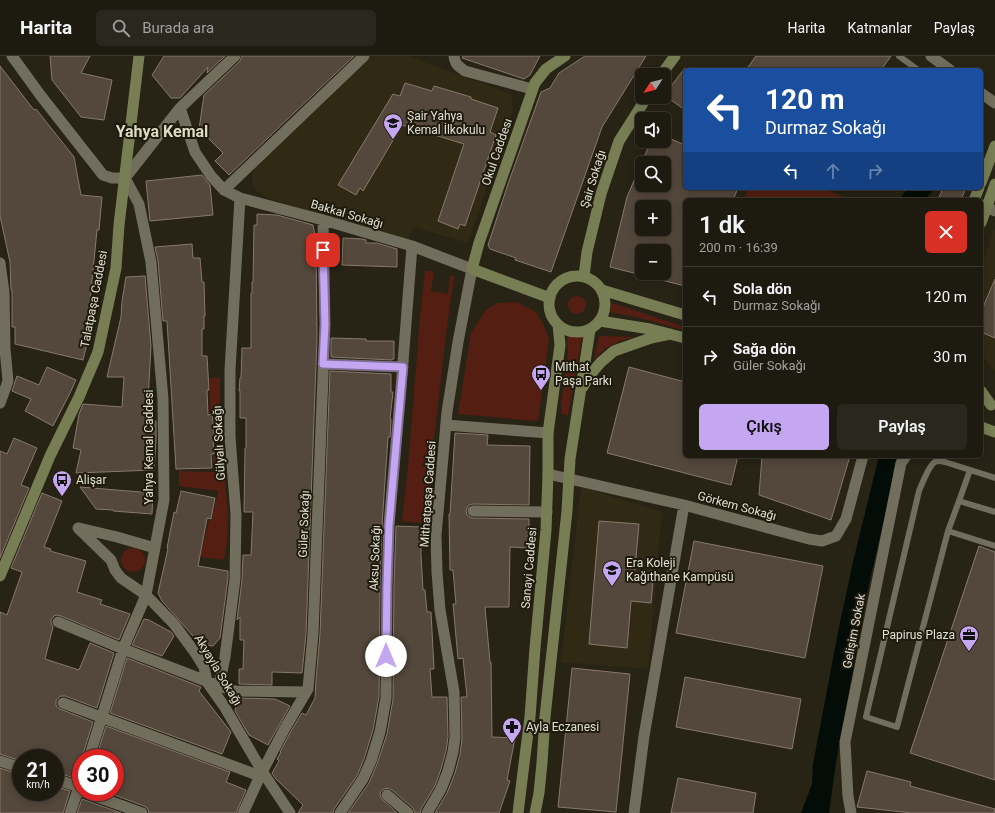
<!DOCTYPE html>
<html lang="tr">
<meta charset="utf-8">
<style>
:root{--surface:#1d1a10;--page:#2a271e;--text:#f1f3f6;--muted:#a0a19f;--line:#3b3830;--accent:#c5a7f1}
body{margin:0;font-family:Roboto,sans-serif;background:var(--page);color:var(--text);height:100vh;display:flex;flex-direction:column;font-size:15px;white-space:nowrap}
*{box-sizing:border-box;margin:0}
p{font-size:13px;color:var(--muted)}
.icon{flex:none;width:22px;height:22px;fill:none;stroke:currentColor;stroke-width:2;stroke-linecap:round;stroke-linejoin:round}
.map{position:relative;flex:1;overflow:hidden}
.side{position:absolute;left:683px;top:142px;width:300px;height:260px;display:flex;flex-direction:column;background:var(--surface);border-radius:6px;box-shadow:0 2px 10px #0003,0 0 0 1px var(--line)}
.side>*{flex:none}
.top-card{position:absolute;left:683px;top:12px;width:300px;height:122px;border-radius:6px;box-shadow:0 2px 10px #0003,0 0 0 1px var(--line);background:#1a4fa0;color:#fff;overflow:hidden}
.needle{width:26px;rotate:234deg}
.controls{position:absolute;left:635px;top:12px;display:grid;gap:8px}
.controls a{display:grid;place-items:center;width:36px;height:36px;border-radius:6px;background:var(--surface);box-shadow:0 2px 10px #0003,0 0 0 1px var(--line);font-size:20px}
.speed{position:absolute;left:12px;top:693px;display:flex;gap:8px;font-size:20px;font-weight:700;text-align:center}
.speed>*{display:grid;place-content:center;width:52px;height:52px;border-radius:50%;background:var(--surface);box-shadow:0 2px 10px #0003,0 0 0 1px var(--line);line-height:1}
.speed small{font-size:10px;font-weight:400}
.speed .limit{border:6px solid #d22;background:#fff;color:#111}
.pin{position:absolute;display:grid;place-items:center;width:34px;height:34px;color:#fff;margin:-17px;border-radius:8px;box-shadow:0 2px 6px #0006}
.me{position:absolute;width:44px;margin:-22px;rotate:0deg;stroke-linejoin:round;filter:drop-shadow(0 0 3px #0008)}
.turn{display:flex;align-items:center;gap:14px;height:84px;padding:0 16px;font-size:18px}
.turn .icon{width:52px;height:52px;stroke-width:2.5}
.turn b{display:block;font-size:28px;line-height:34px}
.lanes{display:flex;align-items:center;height:38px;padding:0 16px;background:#0003;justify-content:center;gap:20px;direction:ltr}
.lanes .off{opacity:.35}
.round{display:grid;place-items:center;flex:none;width:42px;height:42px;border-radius:6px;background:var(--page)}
.overview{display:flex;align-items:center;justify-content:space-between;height:68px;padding:0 16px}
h1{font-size:24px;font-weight:600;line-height:30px}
.primary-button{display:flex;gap:8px;margin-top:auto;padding:8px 16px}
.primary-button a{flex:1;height:46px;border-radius:6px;background:var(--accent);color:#111;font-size:16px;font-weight:600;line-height:46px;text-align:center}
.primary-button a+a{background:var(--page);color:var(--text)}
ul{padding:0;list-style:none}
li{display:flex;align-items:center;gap:12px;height:60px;padding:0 16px;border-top:1px solid var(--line)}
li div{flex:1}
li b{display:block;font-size:15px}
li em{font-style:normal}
header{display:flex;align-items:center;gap:24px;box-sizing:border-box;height:56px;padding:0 20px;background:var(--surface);border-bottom:1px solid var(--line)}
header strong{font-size:19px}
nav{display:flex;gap:22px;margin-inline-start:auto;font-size:14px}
.search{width:280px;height:36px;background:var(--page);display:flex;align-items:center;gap:10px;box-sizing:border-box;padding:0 14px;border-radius:6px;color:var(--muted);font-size:15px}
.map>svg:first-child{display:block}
.built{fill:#302a15}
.green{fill:#551e12}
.water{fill:#030c06}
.building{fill:#54473b;stroke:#87796c;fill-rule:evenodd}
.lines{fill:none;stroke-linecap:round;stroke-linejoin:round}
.service{stroke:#726e5d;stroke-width:6}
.minor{stroke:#726e5d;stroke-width:11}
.tertiary{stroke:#726e5d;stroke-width:11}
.secondary{stroke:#777e54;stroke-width:11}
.route-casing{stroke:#806d9d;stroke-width:10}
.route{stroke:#c5a7f1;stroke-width:7}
.labels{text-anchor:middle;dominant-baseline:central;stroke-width:4;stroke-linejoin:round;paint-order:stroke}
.poi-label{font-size:12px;fill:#e2e0d6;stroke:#1e1a0c;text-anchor:start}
.street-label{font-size:12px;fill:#e2e0d6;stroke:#1e1a0c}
.district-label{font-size:16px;font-weight:bold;fill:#dfdac7;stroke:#1e1a0c}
</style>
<header>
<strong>Harita</strong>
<div class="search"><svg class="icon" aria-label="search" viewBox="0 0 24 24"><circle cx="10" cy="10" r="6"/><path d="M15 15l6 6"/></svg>Burada ara</div>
<nav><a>Harita</a><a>Katmanlar</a><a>Paylaş</a></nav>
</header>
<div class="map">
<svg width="995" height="757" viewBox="0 0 995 757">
<rect width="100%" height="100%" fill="#272315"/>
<path class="built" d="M371,0h37l103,38 2,17 -45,132 -54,-16 -7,15 -142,-45 -6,-4 -6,-7 -1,-7 2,-10z
M993,174l2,1v141l-14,-18v-84z
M581,431l81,25 -14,157 -87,-7z"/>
<path class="green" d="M748,132h73l30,12h-107z
M425,215h9l-3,20 17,3 2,-19 4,1 -8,58 -12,105 -5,85 -27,-3 6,-54 12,-150z
M568 249a9 9 0 1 1 18 0a9 9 0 1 1-18 0Z
M517,246l19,10 7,12 6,15 -11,82 -80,-7 13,-81 15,-23 11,-7z
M612,247l73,24 -2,3 -43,-12 -30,-6z
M567,279l15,1 -14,80 -6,-2 -1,-9 7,-51z
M599,280l36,1 -15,4 -16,8 -10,11z
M210,322h10v35h-10z
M216,391l6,1 6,64 -1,31 -3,17 -24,-3 9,-37h3l6,-29 -39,-5v-15l35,1 -1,-15 3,-1z
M121 504a12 12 0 1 1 24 0a12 12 0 1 1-24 0Z"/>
<path class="water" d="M908,132h27l-10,12h-25l1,-3z
M879,400h22l-15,55 -17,73 -33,178 -7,51h-28l11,-29 1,-20 26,-137 14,-65z"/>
<path class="building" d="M50,0h40l-9,17 31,7 -8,40 -23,-3 -29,-37z
M164,0h61l-18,17 1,-6 -28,31h-9l-19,-23z
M242,0h112l-79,75 -8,8 -38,36 -14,-14 8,-8 -24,-24 5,-34 36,-34z
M463,0h77l-10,19 -6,4 -62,-21z
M585,0h61l-44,71 -51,145 -36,-12 1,-2 -26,-9 -2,-4 21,-64 32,-89 9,-4 9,-15z
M756,0h135l-10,14h-135z
M0,10l34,44 2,-1 38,48 7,38 21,2 -3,33h-2l-7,71h1l-4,29 3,1 -7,29 -68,-16v-17h-3v-37h-1l-1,-28 -10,-46z
M685,12v42l-21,-15z
M405,27l27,8 2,-5 37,11v2l27,9 -8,24 6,3 -31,91 -5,-2 -2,5 -20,-8 26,-77 -62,-19 -39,66 -3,-3 -4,7 -18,-10 55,-91 7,2z
M664,80l21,9v43h53l-5,12h-48v86l-75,-19 17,-70 24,-56h13zM642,107h22v22h-22zM642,151h22v22h-22zM642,195h22v22h-22z
M202,119l8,10 3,30 -63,6 -4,-40z
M943,132h23l-5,12h-23z
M257,158l20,1 36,10 3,15 1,98 -11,296 -4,39 -30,-1v13l-33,-1v-15h4l1,-29h-4v-23l-3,3 5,-40 1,-25h8l2,-43h-9l1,-64h1v-30h-6v-27h-1l1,-13h1l1,-30h9v-55h1v-11h1l1,-57h3z
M343,182l19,1 4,1v3h11l20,6v18l-55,-2z
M192,188l1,14h7l2,24h2l1,34h-1v13h-2v27h5l2,34h-2l1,25 4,-1 3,25h-2l1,15h-3l1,14 -36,1 -9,-148h-4l-5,-60 -3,-14z
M145,220l6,70 -4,74 9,1v18l-2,31 -78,3 5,-23 -8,-2 6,-34 4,-10 39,3 2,-30h-17l14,-60 1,-16 4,-24z
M995,223v59l-14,-6v-20z
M331,282l35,1v2h28v18h-2v1l-61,-3z
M47,311l29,13 -7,15 -16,31 -28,-15 6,-12 -19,-8 5,-15 22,9z
M629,311l56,15v74h53l-7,29 -124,-32z
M330,315l61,3v18h2l-3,27h1v2l-1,16h-2l-6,88 -2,60 -1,112 -6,33 -9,29 -7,17 -23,33 -1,4h-35l5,-8 -27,-26 -4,-6 7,-12 -2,-2 4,-7h-1l11,-21 11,-18 4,2 9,-17 1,-18 4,-46z
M455,377l33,2 -1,10 43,1 -1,59 -56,-1 -4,1 -2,3 -1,3 1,4 3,2 3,1 56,1v29l-19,-1 -1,60h-24l5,55h1l1,75 23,1 -8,42 3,1 -11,32h-64l12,-20 8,-20 5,-19 2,-16 -1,-41h6l-4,-39 -5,1 -5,-55h3l-3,-34h-3l-1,-56h1z
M14,382l23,10 -16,37 8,3 -29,70v-107l7,3z
M762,400h88l-19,64 -72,-25z
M80,431l73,6 -1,21 -39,-3v-1l-17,-1z
M181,435l34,7 -4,21 -4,-1 -9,48 30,5v7l-8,60 -7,8 -13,-2 -38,-43 -4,-8 10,-44 -1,-1 7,-36 2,1z
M42,437l20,8 -18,46 7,2 -1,2 36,10 -9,31 25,8 -2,4 30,10 -11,26 -58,-24 -4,-1 -3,1 -3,4v3l2,4 -8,32 34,11 11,-27 24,10 -17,55 -32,-12h-4l-2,1 -3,4v4l1,2 3,2 33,13 -11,35v-1l-8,22 -19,-6v-14h-34v3l-21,-7v-142l7,3 15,-43 -11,-4z
M599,465l40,3 -5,56 19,1 -2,22 -20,-2 -4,47 -38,-4z
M396,470l25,1v28l2,35h2l2,22h4l3,57h-4l2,28h15l1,40 -2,14 -5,18 -6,17 -14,23 -1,4h-5l-2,-5 -21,-18 -4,-2 -4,1 -3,2 -1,3 1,4 16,15h-49l21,-30 8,-19 10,-30 6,-35 1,-114z
M694,485l129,25 -18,92 -129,-25z
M979,490l16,6v228l-85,-27z
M144,563l5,1 22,12 3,4 -12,20 -30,-11z
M127,602l74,29 -2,4 32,41 -9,22 -112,-41z
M572,612l58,6 -14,138 -58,-5z
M685,621l116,22 -9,50 -116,-22z
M238,642l37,1 15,7 -22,39 -19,-10 -14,-24z
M106,670l124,46 -4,10 20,8 -10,23h-87l-1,-4 -4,-3 -35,-13v-1h6v-34h-19z
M0,712l21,7v17h34v-6l15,5 -7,22h-63z
M867,715l44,11 -1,4 85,23 -1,4h-82l-55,-6z
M678,722l78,15 -3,20h-82z
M82,743l39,14h-44z"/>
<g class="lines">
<path class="service" d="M899,0l19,14
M970,414l-11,31 36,11
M959,445l-11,30 -51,196 -31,-10 53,-226c3,-7 10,-26 16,-29 3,-2 6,-1 10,0l50,16
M948,475l47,15"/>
<path class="minor" d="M12,0l29,40 62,79 9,3h13
M454,0c1,8 4,10 11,15l67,18
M931,0l19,14
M981,37l14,10
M180,52l15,44 16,24 13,14 16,8 83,22 89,26 60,23
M125,122l55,-70 55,-52
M224,134l140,-134
M981,149l14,6
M0,207l4,29 1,57 3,32 -8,22
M323,308l80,3
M446,369l102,8
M548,418l136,31 125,34 13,2 14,-5 10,-17 17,-63
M473,455l74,1
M78,472l33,32 4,10 6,8 25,17 28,29 22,30 8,13 3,15 17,24 38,65 28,42
M79,472l38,9 38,11
M58,566l65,27 96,37 16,5 71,1
M219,630l6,-29 10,-78 1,-64 -6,-78v-67l10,-172
M63,647l197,73
M89,702l34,-109 23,-54 18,-95 -1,-101 -12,-137 -12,-58 -14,-26
M0,705l21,7
M55,723l24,8
M84,736l58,21
M387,739l21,18
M70,757l11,-32
M243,757l17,-37 25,-48 23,-39 5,-55 12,-310 -2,-104
M340,757l23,-34 8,-18 9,-29 6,-34 1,-113 2,-60 12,-137 11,-142
M634,757l10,-77 40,-231
M851,757l-3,-17 -3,-54 56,-279 5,-7"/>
<path class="tertiary" d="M427,757l14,-24 7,-18 5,-19 2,-15 -1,-45 -14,-82 -3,-38 -1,-37 11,-123 11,-70 14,-73"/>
<path class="secondary" d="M661,19l14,-19
M981,127l14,-37
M974,144l5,-12
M981,167l14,-39
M549 248a28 28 0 1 1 56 0a28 28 0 1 1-56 0Z
M584,220l3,-24 14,-58 18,-53 28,-44
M602,234l83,25
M550,242l-78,-29 7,-26 56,-160 11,-14 19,-13
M600,265l50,8 35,9
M583,331l7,-12 11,-13 13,-11 37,-13 19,-4
M981,335l10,14
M981,371l14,5
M0,520l50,-120 29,-59 19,-45 18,-84 3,-43 20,-169
M518,757l6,-49 6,-47 5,-69 11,-118 2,-56v-41l12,-88 -2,-20
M535,757l4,-20 3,-30 3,-46 22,-206 3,-52 20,-129"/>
</g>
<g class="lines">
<defs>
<path id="route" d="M323,194l2,74 -2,40 80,3 -14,158 -2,60 -1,71"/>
</defs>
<use href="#route" class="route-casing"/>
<use href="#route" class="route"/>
</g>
<defs>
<symbol id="school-pin" viewBox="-11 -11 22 30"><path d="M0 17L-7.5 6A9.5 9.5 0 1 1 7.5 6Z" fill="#c5a7f1" stroke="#1e1a0c"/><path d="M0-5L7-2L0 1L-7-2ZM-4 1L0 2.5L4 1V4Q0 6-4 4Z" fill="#111"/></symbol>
<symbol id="bus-pin" viewBox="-11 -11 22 30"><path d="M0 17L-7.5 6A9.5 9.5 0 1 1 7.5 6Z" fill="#c5a7f1" stroke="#1e1a0c"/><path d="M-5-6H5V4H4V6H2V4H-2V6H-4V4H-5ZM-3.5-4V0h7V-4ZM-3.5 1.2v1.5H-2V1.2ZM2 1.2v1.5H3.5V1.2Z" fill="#111"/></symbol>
<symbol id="office-pin" viewBox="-11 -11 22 30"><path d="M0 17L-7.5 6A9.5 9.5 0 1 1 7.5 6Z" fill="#c5a7f1" stroke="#1e1a0c"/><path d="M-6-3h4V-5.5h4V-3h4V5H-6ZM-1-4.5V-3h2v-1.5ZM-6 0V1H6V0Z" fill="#111"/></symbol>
<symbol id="pharmacy-pin" viewBox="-11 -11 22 30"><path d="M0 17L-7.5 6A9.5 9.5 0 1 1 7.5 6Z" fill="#c5a7f1" stroke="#1e1a0c"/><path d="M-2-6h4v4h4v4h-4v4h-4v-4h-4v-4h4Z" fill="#111"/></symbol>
</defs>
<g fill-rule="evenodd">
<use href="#school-pin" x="382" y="56" width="22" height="30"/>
<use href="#bus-pin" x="530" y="307" width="22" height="30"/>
<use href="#bus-pin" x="51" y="413" width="22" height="30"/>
<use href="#school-pin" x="601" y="503" width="22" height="30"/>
<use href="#office-pin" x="958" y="568" width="22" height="30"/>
<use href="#pharmacy-pin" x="501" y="660" width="22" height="30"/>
</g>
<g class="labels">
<g class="poi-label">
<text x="407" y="60">Şair Yahya<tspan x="407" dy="14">Kemal İlkokulu</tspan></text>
<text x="555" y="311">Mithat<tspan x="555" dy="14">Paşa Parkı</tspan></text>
<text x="76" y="424">Alişar</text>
<text x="626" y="507">Era Koleji<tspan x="626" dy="14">Kağıthane Kampüsü</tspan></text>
<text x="955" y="579" text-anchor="end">Papirus Plaza</text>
<text x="526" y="671">Ayla Eczanesi</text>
</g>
<g class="street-label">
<text transform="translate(497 96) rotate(-71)">Okul Caddesı</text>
<text transform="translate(593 123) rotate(-73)">Şair Sokağı</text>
<text transform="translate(347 158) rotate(16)">Bakkal Sokağı</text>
<text transform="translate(94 243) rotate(-79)">Talatpaşa Caddesi</text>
<text transform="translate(219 387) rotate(-93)">Gülyalı Sokağı</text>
<text transform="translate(149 391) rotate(-90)">Yahya Kemal Caddesi</text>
<text transform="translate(428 438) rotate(-86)">Mithatpaşa Caddesi</text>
<text transform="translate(737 450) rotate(15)">Görkem Sokağı</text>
<text transform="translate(304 468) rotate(-88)">Güler Sokağı</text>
<text transform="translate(375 502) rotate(-88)">Aksu Sokağı</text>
<text transform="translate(529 512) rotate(-85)">Sanayi Caddesi</text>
<text transform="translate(854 575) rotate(-79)">Gelişim Sokak</text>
<text transform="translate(218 614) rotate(59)">Akyayla Sokağı</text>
</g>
<g class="district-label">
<text x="162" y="75">Yahya Kemal</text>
</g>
</g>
</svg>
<div class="controls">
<a><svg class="needle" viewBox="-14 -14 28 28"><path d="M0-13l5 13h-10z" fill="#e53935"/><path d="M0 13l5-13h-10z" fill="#a0a19f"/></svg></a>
<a><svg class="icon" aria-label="sound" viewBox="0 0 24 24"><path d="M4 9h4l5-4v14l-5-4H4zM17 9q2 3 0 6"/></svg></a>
<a><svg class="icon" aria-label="search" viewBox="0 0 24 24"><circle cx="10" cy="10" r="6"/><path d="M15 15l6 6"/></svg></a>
<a>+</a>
<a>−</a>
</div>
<div class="speed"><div>21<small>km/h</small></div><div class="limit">30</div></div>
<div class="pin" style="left:323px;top:194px;background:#d93025"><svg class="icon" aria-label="arrive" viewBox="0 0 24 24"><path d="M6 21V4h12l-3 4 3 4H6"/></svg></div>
<svg class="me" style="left:386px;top:600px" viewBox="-20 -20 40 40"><circle r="19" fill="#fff"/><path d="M0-13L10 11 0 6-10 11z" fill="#c5a7f1"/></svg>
<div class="top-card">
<div class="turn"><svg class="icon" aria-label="left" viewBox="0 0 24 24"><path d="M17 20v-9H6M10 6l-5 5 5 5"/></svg><div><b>120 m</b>Durmaz Sokağı</div></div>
<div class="lanes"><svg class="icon" aria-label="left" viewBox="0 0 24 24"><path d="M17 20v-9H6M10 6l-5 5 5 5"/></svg><svg class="icon off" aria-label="ahead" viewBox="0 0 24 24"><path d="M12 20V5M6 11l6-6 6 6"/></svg><svg class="icon off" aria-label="right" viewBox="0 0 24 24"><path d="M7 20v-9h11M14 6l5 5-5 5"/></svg></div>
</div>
<section class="side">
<div class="overview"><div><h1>1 dk</h1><p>200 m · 16:39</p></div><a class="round" style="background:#d93025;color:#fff"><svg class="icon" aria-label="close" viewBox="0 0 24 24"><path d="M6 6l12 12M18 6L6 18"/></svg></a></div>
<ul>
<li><svg class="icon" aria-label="left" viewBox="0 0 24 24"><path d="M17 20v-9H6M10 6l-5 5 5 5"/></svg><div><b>Sola dön</b><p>Durmaz Sokağı</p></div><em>120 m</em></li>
<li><svg class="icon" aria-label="right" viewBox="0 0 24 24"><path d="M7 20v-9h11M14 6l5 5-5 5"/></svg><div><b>Sağa dön</b><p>Güler Sokağı</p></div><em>30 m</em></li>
</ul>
<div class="primary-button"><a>Çıkış</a><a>Paylaş</a></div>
</section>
</div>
